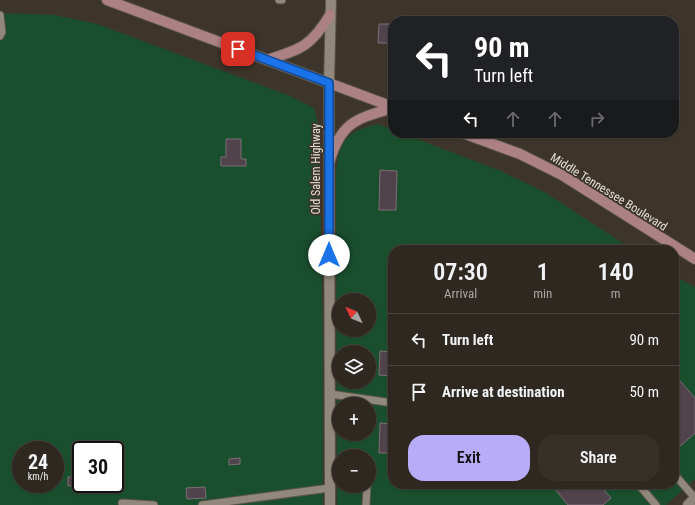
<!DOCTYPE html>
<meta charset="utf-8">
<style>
:root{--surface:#2e2820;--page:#363029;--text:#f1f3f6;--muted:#a7a6a5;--line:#49443e;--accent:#b8abf7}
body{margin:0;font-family:"Roboto Condensed",sans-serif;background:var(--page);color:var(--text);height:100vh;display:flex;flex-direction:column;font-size:15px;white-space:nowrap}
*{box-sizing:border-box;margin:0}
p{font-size:13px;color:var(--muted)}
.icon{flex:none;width:22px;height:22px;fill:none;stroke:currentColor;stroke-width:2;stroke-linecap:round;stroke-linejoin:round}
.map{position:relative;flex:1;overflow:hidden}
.drawer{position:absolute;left:388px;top:245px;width:291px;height:244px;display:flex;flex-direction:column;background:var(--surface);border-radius:16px;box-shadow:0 1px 3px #0004,0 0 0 1px var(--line)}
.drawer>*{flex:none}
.banner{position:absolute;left:388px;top:16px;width:291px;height:122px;border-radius:16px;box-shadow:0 1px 3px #0004,0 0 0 1px var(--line);background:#202124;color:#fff;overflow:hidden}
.needle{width:26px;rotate:313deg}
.controls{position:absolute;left:332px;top:293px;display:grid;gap:8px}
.controls a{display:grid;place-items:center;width:44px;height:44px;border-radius:50%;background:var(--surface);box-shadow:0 1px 3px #0004,0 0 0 1px var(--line);font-size:20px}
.speed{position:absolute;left:12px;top:441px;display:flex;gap:8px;font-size:20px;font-weight:700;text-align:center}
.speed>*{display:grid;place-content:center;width:52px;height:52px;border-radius:50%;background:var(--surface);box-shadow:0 1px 3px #0004,0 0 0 1px var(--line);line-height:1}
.speed small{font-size:10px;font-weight:400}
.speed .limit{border:2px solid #111;border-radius:6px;background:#fff;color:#111}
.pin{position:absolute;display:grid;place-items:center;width:34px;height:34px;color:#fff;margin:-17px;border-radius:8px;box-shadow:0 2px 6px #0006}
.me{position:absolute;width:44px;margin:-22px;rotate:0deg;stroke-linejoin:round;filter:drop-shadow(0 0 3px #0008)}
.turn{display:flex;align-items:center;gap:14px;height:84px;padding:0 20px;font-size:18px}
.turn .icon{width:52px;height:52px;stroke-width:2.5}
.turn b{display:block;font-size:28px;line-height:34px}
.lanes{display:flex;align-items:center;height:38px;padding:0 20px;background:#0003;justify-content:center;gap:20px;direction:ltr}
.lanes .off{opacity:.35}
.eta{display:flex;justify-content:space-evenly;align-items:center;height:68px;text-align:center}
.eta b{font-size:24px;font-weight:600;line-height:28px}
.button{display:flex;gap:8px;margin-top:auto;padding:8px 20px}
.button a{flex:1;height:46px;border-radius:16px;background:var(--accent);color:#111;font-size:16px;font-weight:600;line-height:46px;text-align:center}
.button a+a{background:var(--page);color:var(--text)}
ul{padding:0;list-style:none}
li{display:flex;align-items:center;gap:12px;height:52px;padding:0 20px;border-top:1px solid var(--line)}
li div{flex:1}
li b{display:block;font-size:15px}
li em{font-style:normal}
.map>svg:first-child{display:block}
.green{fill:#1a4f2e;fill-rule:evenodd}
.building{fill:#50434b;stroke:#7d6e77}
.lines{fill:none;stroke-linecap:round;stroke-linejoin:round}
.service-casing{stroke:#595349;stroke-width:9}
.minor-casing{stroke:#595349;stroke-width:12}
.secondary-casing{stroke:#595349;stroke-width:12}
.service{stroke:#91877a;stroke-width:7}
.minor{stroke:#91877a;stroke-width:10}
.secondary{stroke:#ac8184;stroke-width:10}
.route-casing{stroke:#114b97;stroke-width:10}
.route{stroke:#1a73e8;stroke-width:7}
.labels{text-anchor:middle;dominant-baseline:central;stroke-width:3.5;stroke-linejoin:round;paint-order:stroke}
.street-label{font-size:12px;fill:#e3ded7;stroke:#3e352a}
</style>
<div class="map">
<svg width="695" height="505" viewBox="0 0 695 505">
<rect width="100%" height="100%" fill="#3e352a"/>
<path class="green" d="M0,13l54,2 43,9 193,72 24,12 5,19 4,221v157h-323zM21,450h34v34h-34zM81,450h34v34h-34z
M378,124l15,6v3h8l100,38 45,22 87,57h-240v234h281v-208l21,11v192l-29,26h-329l-1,-331c3,-33 9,-42 42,-50zM339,300h30v30h-30zM339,352h30v30h-30zM339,404h30v30h-30zM339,456h30v30h-30z"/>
<path class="building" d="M379,24h14v19h-15z
M226,139h15v20h5v7h-25v-9h5z
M380,170l17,1 -1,39h-17z
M380,351l13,1v24l-14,-1z
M674,374l21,24v35l-17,15 -4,-5z
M393,384v13l-5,1v-13z
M380,423l13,1v29h-14z
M240,458v6l-11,1v-6z
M68,477h11v8l-11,1z
M558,484h41l12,14 -8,7h-35l-14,-17z
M205,487l1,11 -19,1 -1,-11z"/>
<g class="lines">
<defs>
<path id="service" d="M279,0h3
M0,15l2,17 -2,4
M330,394l63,9
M674,474l21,24
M638,484l18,21
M122,503l32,2
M202,505l128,-17
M366,505l1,-19"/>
<path id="minor" d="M330,505l-1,-422 2,-83
M688,505l7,-7"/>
<path id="secondary" d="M107,0l286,107
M267,60c35,-11 44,-14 63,-45
M463,133l57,21 42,21 133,84
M329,163c12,-41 26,-44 64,-55"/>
</defs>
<use href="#service" class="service-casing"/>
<use href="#minor" class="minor-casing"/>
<use href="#secondary" class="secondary-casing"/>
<use href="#service" class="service"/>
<use href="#minor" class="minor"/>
<use href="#secondary" class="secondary"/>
</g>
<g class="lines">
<defs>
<path id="route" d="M238,49l91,34v172"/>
</defs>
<use href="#route" class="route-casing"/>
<use href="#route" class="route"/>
</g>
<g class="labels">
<g class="street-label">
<text transform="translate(316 169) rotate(-90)">Old Salem Highway</text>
<text transform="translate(609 192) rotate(32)">Middle Tennessee Boulevard</text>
</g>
</g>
</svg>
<div class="controls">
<a><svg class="needle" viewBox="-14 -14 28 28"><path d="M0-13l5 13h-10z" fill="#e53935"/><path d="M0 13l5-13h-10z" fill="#a7a6a5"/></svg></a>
<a><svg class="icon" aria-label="layers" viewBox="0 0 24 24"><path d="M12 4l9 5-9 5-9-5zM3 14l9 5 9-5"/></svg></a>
<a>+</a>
<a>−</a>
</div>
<div class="speed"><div>24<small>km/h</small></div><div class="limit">30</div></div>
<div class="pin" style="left:238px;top:49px;background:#d93025"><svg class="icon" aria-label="arrive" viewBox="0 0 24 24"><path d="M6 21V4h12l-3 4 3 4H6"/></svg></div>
<svg class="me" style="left:329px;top:255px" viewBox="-20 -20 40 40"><circle r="19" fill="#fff"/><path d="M0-13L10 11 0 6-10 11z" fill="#1a73e8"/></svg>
<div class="banner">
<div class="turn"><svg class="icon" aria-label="left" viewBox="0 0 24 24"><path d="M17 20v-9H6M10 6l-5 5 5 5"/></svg><div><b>90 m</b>Turn left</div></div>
<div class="lanes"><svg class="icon" aria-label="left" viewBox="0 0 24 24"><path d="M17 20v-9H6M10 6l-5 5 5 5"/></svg><svg class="icon off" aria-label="ahead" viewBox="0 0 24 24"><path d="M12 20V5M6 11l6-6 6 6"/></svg><svg class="icon off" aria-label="ahead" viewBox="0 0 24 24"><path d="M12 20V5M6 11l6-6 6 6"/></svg><svg class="icon off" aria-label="right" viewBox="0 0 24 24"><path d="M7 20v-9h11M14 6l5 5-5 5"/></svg></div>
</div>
<section class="drawer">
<div class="eta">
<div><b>07:30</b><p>Arrival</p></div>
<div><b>1</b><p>min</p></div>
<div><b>140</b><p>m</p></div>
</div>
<ul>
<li><svg class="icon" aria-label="left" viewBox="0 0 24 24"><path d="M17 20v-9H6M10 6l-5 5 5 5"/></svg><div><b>Turn left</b></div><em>90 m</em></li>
<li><svg class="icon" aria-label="arrive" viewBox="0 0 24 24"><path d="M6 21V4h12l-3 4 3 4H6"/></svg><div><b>Arrive at destination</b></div><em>50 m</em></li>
</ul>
<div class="button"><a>Exit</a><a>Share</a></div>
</section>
</div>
